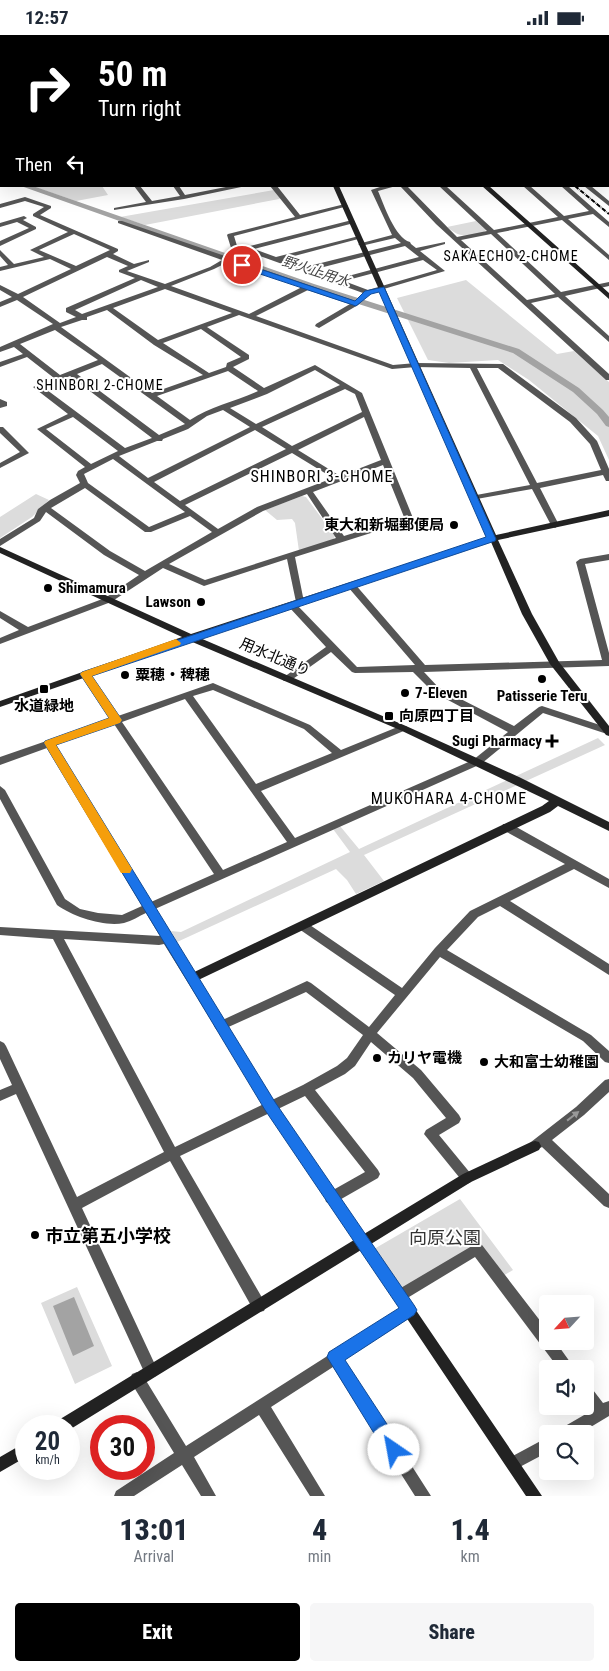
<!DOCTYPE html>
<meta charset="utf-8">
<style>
:root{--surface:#fff;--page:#f6f6f7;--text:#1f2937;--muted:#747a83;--accent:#000}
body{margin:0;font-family:"Roboto Condensed","Noto Sans JP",sans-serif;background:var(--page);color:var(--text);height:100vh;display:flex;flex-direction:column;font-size:19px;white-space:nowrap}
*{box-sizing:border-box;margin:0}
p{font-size:16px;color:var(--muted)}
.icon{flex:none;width:28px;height:28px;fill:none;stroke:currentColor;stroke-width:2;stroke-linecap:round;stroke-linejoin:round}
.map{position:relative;height:1461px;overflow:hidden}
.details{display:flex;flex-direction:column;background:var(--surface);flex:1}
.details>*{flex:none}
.hud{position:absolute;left:0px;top:0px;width:610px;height:152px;box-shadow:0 5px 20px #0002;background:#000;color:#fff;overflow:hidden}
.needle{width:32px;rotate:244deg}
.controls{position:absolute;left:539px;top:1260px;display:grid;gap:10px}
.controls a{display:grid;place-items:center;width:55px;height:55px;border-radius:5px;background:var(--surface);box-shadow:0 5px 20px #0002;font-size:25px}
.speed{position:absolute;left:15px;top:1380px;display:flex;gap:10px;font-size:25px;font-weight:700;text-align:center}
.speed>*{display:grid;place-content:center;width:65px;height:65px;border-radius:50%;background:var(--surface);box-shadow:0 5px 20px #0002;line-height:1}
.speed small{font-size:12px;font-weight:400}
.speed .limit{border:8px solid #d22;background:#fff;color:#111}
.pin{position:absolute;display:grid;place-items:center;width:42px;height:42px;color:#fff;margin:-21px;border:2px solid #fff;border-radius:50%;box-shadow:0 1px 5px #0007}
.me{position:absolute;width:55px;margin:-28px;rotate:327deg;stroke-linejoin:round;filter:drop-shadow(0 0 4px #0008)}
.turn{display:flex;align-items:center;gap:18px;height:105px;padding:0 15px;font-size:22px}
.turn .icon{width:65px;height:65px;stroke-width:2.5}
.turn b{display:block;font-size:35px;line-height:42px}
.then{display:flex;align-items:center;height:48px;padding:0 15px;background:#0003;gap:10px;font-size:19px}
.eta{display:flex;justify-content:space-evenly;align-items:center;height:85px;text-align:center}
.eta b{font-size:30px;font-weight:800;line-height:35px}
.cta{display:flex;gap:10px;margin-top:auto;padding:10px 15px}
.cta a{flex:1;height:58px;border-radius:5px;background:var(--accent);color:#fff;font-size:20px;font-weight:800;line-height:58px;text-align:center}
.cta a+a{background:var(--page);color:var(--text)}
.status{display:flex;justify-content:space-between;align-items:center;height:35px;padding:0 25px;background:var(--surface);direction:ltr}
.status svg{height:14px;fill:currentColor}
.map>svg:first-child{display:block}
.green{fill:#dcdcdc}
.water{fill:#a3a3a3}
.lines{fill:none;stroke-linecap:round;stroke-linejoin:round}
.canal{fill:#a3a3a3;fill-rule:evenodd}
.primary-casing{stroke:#dbdbdb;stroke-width:3}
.street{fill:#555;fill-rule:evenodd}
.secondary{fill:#222;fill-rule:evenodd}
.primary{fill:#000;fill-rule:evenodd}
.rail{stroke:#000;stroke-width:2;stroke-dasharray:4.5 1 0.5 1;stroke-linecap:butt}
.oneway{fill:#999}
.route{fill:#1a73e8;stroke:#114b97}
.slow{fill:#f59e0b}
.poi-dot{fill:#000;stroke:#fff;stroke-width:2}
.labels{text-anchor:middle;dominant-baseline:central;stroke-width:4;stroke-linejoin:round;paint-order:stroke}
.far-neighbourhood-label{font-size:14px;letter-spacing:1px;fill:#000;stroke:#fff}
.far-water-label{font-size:14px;font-style:italic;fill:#444;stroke:#fff}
.poi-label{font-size:15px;font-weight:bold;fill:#000;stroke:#fff;text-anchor:start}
.street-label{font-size:15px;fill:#000;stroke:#fff}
.neighbourhood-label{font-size:16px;letter-spacing:1px;fill:#000;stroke:#fff}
.near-poi-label{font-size:18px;font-weight:bold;fill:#000;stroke:#fff;text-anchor:start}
.near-park-label{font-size:18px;fill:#333;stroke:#fff}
</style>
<div class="status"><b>12:57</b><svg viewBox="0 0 49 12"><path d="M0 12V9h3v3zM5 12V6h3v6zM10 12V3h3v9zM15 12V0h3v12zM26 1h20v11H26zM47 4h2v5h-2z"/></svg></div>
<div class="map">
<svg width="609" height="1461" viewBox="0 0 609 1461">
<rect width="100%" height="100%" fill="#fff"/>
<path class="green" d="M32,151h70l6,9 -32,6z
M274,155l6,8 -1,1 -134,26 -25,-8z
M476,186l10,9 -2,2c-18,4 -22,7 -37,-5z
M466,245l91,74 17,-3 35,31v78l-11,-24 -69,-56 -31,-20 -49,3 -21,-3 -31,-62z
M36,459l13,6 -17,17 -32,21v-21z
M302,461l4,1 29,39 -2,4 -34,11 -4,-28 -3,-4 -15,1 -12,-10z
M598,703l7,7 -241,110 20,26 -28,13 -9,-14 -11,-11 -159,73 -6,-11 10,1 169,-80 -17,-23 7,-3 19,23z
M460,1164l53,71 -12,7 -24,-30 -74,43 -29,-41z
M77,1252l35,79 -37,18 -34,-81z"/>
<path class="water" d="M74,1262l20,49 -21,10 -20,-50z"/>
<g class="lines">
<path class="canal" d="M545,0h8v1h-7z
M0,141h1v4h-1z
M21,151h12l281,98 205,65 60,39 24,22 6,7v10l-3,-1 -9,-12 -24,-22 -60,-39 -205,-65z"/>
<defs>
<path id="primary" d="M592,0h8v1h-7z"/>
</defs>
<use href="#primary" class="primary-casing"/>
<path class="street" d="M320,0h7l1,1h-7z
M379,0h7l1,1h-7z
M0,7h1v4h-1z
M0,18h1v4h-1z
M0,33h1v4h-1z
M0,52h1v4h-1z
M0,65h1v4h-1z
M0,97l1,1v4h-1z
M134,151h6l12,15 28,-5 -7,-10h6l6,9 46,-9h15l-62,13 -70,11v-2l32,-6z
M270,151h7l23,29 45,-11 3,2 -114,30 4,13 114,-29 3,2 -1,1 -100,26 22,8 83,-21 3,2 -79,21 22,8 96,-24 -6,-5 -34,8 -3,-2 34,-9 -21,-45 12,-4h13l-18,5c6,14 17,47 32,51l1,2 5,4 29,-6v2l-25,7 25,20 -75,22 -12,12 -39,23 -4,-2 1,-2 34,-20 -42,-14 -52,26 137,49 23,-2 87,1 73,54 21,23 12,28v12h-3l-3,-6 -63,13 19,37 -4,3 -4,-3 -19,-36 -61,11v-4l59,-11 -60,-117 -54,-1 -24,2 -153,-54 -32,12 42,28v4l-16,8 31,21 51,-23 47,28 51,125 -1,2 -117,37 9,45 -1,2h-6l-1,-2 -9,-43 -83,27 -41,-18 -52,34 -111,42v-6l19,-8 -19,-12v-7l28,16 77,-29 34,-23 -35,-20 -58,-43 -6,9 -40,25v-7l34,-21 4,-9 12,-9 30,-17 -4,-8 2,-4 7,-4 -48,-38 31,-15 -35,-27 21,-9 -27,-21 -27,10v-5l23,-8 -9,-7 -14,5v-5l53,-23 -36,-24 -17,7v-5l12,-5 -12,-7v-5l18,9 53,-25 -21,-10 -50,12v-4l8,-2 -8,-9v-6l14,14 30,-7 -14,-7 38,-18 -35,-16v-2l11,-7 -19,-6 -25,7v-4l25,-7 26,9v2l-11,7 78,34v2l-5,3 21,10 15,-4v2l-22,9 38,13 45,-17 12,-7 -104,-37v-2h4l103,35 7,-5 -5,-16 1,-1 67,-17zM74,199l36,16 -34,16 -37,-16zM405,211l14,11 -82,22 -25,-9zM246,216l117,42 -8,8 -125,-43 9,-5zM107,222l21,9 -9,4v2l16,6 -69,30v4l10,5 -16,6 -37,-26zM423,225l14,10 -69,20 -24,-9zM228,227l74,25 -53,27 -78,-28 43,-17zM141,245l17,7 -76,27 -7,-4zM165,254l67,24 -74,27 -45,-32zM107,275l47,35 49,30 -51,18 -91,-66 21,-7h5v-3zM201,294l40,28 -14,6 -1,4 -17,6 -46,-30zM55,295l43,30 -38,15 -40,-31zM102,329l83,60 -26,11 -82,-61zM477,333h21l72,54 20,22 11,26 -64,13zM315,335l25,15 -84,39 -26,-16 37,-14zM228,336l30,20c-23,11 -48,15 -68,29l-33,-24zM70,341l82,62 -27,10 -82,-61zM345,354l10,5 7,18 -70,34 -30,-19zM223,375l27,17 -102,51 -29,-22 38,-15h5l1,-2 25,-10 19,-13zM73,382l45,34 -27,13 -45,-35zM364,382l17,43 -41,16 -42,-26zM255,395l31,19 -106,52 -26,-19zM292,418l41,25 -76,29 -39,22 -33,-24zM113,424l72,53 -36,15 -61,-44 -4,-9zM383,430l21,52 -60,19 -31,-44zM85,453l60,44h6l39,-16 22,16 -67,39 -35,-20 -59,-43zM307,459l29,44 -131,42 -36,-16 94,-53z
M400,151h7l50,51 30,-6 -48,-45h7l48,44 64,-13 -35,-31h7l34,30 25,-5 -28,-25h7l41,36v5l-16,-13 -25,5 41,36v5l-47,-40 -65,13 64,59 48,-10v4l-44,10 44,40v6l-51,-45 -27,6 78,71v6h-3l-170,-156zM491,199l64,60 -28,6 -66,-60z
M584,151h7l18,15v5z
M24,181l3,2 -4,2 13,7v2l-36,17v-5l29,-13 -12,-6 -17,5v-4z
M0,364l7,3v4l-7,2z
M0,392h3l26,26 -29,15v-5l20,-11 -20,-19z
M609,519v6l-24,4 24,89v13l-185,6 15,16 75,38 25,-19 3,-1 67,22v6l-5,-1 -61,-20 -62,51 -326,145 53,87 2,3 -2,3 -4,2 -4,-2 -36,-58 -5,1 -95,-6 111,208 128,-62 34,-19 10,-8 16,-23 -57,-43 -82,37 -4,2 -4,-2 -2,-3 2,-3 91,-42 4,2 58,44 26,-32 -96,-66 -2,-3 2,-3 4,-1 4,1 95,65 33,-40 35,-37 95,-47 -62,-34 -1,-3 1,-3h8l98,55v9l-35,-19 -64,32 99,63v11l-109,-69 -22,11 -31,33 144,85 18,16v12l-4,-1 -22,-21 -143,-84 -63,76 44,37 38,45 2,4 -2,4 -20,12 32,39 2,4 -2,4 -4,2 -4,-2 -39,-48 2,-4 20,-12 -33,-40 -42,-36 -16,24 -10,8 -30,16 63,80 2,4 -2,4 -42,24 -5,2 -5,-2 -1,-4 1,-4 39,-22 -60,-76 -125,60 84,145 2,5 -2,5 -5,1 -5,-1 -84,-150 -88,47 76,163 -2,5 -5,2 -5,-2 -130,-282 -16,7v-11l12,-5 -12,-26v-18l4,2 2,3 71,151 87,-45 -111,-213 -53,-4v-8l160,9 -14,-23c-7,3 -14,8 -22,10 -20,4 -50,-6 -67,-18l-57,-106v-13l5,4 60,109 15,10 18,4 24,2 20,-9 -95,-158 -47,17v-8l110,-38 -30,-45 5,-3 3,1 30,44 95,-33 97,42 31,25 59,-24h6l2,2 -2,2 -145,61 34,47 178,-78 35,-28 -75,-40 -20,-20 -58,1 -3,-1 -21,-20 -41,29h-6l-2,-2 2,-2 42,-30 -37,-40 -1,-2 1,-2h6l62,64 58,-2 -67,-78 -1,-2 1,-2h6l71,82 177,-5 -26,-98 4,-3zM213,655l91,39 28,24 -76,31 -63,-88zM185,664l102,143 -64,28 -101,-148zM114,689l100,150 -63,28 -96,-157z
M609,1044v13l-25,23 -32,25 57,54v14l-5,-2 -62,-59 -7,4 -4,-1 -2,-4 2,-4 45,-35 29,-27z
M477,1208l5,2 66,86v10h7l20,28h-16l-84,-112 -71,43 -5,2 -5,-2 -2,-4 2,-4z
M409,1269l5,1 2,5 -2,5 -70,45 87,136h-16l-82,-129 -62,40 54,89h-15l-51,-81 -65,42 22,39h-15l-19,-31 -48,31h-20l2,-5 58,-38 -42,-69 -2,-5 2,-5 5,-2 5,2 44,72z
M585,1349l5,2 13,17 6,-2v15l-30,18h-21l2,-5 31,-18 -6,-9z
M548,1402v15l-34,18 -5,-2 -2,-5 2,-5z"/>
<path class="secondary" d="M195,0h6l1,1h-6z
M333,151h6l157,349 113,-25v6l-111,24 34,74 27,48 50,64v10l-3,-1 -56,-71 -28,-50 -31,-72 -291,96 206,88 113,51 90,45v9l-51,-25 -8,6 -358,171 -4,-2 -2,-3 2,-3 354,-169 7,-5 -149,-71 -210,-89 -190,66v-6l182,-64 -182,-84v-6l191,87 298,-97z
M482,151h7l120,107v6z
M204,959l4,2 71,113 85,125 99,-60 68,-32 4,-1 4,1 2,4 -2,4 -68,32 -100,62 171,252h-16l-165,-246 -292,180v-4h-14l2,-5 297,-181 -83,-123 -71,-115 -2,-3 2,-3z
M26,1407v15l-26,15v-15z"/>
<use href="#primary" class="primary"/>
<path class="rail" d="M575,151l34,28"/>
</g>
<defs><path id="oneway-solid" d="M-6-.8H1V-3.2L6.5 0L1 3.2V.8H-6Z" transform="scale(1.25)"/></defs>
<use class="oneway" href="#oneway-solid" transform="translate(573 1081) rotate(-38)"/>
<path class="route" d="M239,229h6l110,37 10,-10 19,-4 112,252 -1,2 -403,135 30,44 -2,3 -64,22 219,357 139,203 3,5 -3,5 -69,45 55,84 2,6 -2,6 -6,2 -6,-2 -61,-99 2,-5 70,-44 -134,-198 -221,-367 1,-2 64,-23 -29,-44 2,-2 404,-135 -107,-245 -8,2 -15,12 -117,-39z"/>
<path class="slow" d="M176,604l5,4 -1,2 -88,31 30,44 -2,3 -64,22 76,124 -2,4h-9l-77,-130 1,-2 64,-23 -29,-44 2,-2z"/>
<g class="poi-dot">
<circle cx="454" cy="490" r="5"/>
<circle cx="48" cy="553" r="5"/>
<circle cx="201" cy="567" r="5"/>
<circle cx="125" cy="640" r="5"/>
<circle cx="542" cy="644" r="5"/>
<rect x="39" y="649" width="10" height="10" rx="2.5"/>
<circle cx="405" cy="658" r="5"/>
<rect x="384" y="676" width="10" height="10" rx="2.5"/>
<path d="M549.5 698.5h5v5h5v5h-5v5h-5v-5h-5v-5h5z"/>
<circle cx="377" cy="1023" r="5"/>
<circle cx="484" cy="1027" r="5"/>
<circle cx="35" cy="1200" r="5"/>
</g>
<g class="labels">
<g class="far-neighbourhood-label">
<text x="511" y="221">SAKAECHO 2-CHOME</text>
<text x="100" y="350">SHINBORI 2-CHOME</text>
</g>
<g class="far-water-label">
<text transform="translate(316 236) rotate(18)">野火止用水</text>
</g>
<g class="poi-label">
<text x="444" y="490" text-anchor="end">東大和新堀郵便局</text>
<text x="58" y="553">Shimamura</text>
<text x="191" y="567" text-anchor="end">Lawson</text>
<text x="135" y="640">粟穂・稗穂</text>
<text x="415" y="658">7-Eleven</text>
<text x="542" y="661" text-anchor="middle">Patisserie Teru</text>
<text x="44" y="671" text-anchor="middle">水道緑地</text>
<text x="399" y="681">向原四丁目</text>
<text x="542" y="706" text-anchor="end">Sugi Pharmacy</text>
<text x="387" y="1023">カリヤ電機</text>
<text x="494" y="1027">大和富士幼稚園</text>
</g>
<g class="street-label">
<text transform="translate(275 622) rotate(23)">用水北通り</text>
</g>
<g class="neighbourhood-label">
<text x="322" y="441">SHINBORI 3-CHOME</text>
<text x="449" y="763">MUKOHARA 4-CHOME</text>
</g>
<g class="near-poi-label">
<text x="45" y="1200">市立第五小学校</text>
</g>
<g class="near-park-label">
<text x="445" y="1202">向原公園</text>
</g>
</g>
</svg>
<div class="controls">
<a><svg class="needle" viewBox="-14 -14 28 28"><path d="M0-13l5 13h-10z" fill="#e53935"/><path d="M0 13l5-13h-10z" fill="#747a83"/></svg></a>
<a><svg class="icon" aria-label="sound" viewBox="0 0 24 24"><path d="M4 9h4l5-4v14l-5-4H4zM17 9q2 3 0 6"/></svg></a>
<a><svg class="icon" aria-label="search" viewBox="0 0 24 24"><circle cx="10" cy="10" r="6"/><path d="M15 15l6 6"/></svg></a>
</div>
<div class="speed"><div>20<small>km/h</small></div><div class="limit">30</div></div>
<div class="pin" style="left:242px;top:230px;background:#d93025"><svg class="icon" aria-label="arrive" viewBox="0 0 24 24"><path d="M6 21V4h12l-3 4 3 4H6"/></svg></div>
<svg class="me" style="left:394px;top:1415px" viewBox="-20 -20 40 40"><circle r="19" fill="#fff"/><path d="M0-13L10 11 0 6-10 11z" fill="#1a73e8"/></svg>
<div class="hud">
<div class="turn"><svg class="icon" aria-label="right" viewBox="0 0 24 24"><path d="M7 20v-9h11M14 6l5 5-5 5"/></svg><div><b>50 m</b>Turn right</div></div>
<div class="then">Then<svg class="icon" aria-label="left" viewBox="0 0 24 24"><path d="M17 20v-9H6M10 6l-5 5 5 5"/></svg></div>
</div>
</div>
<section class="details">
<div class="eta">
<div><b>13:01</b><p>Arrival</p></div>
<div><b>4</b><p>min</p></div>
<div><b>1.4</b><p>km</p></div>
</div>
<div class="cta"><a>Exit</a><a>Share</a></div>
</section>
